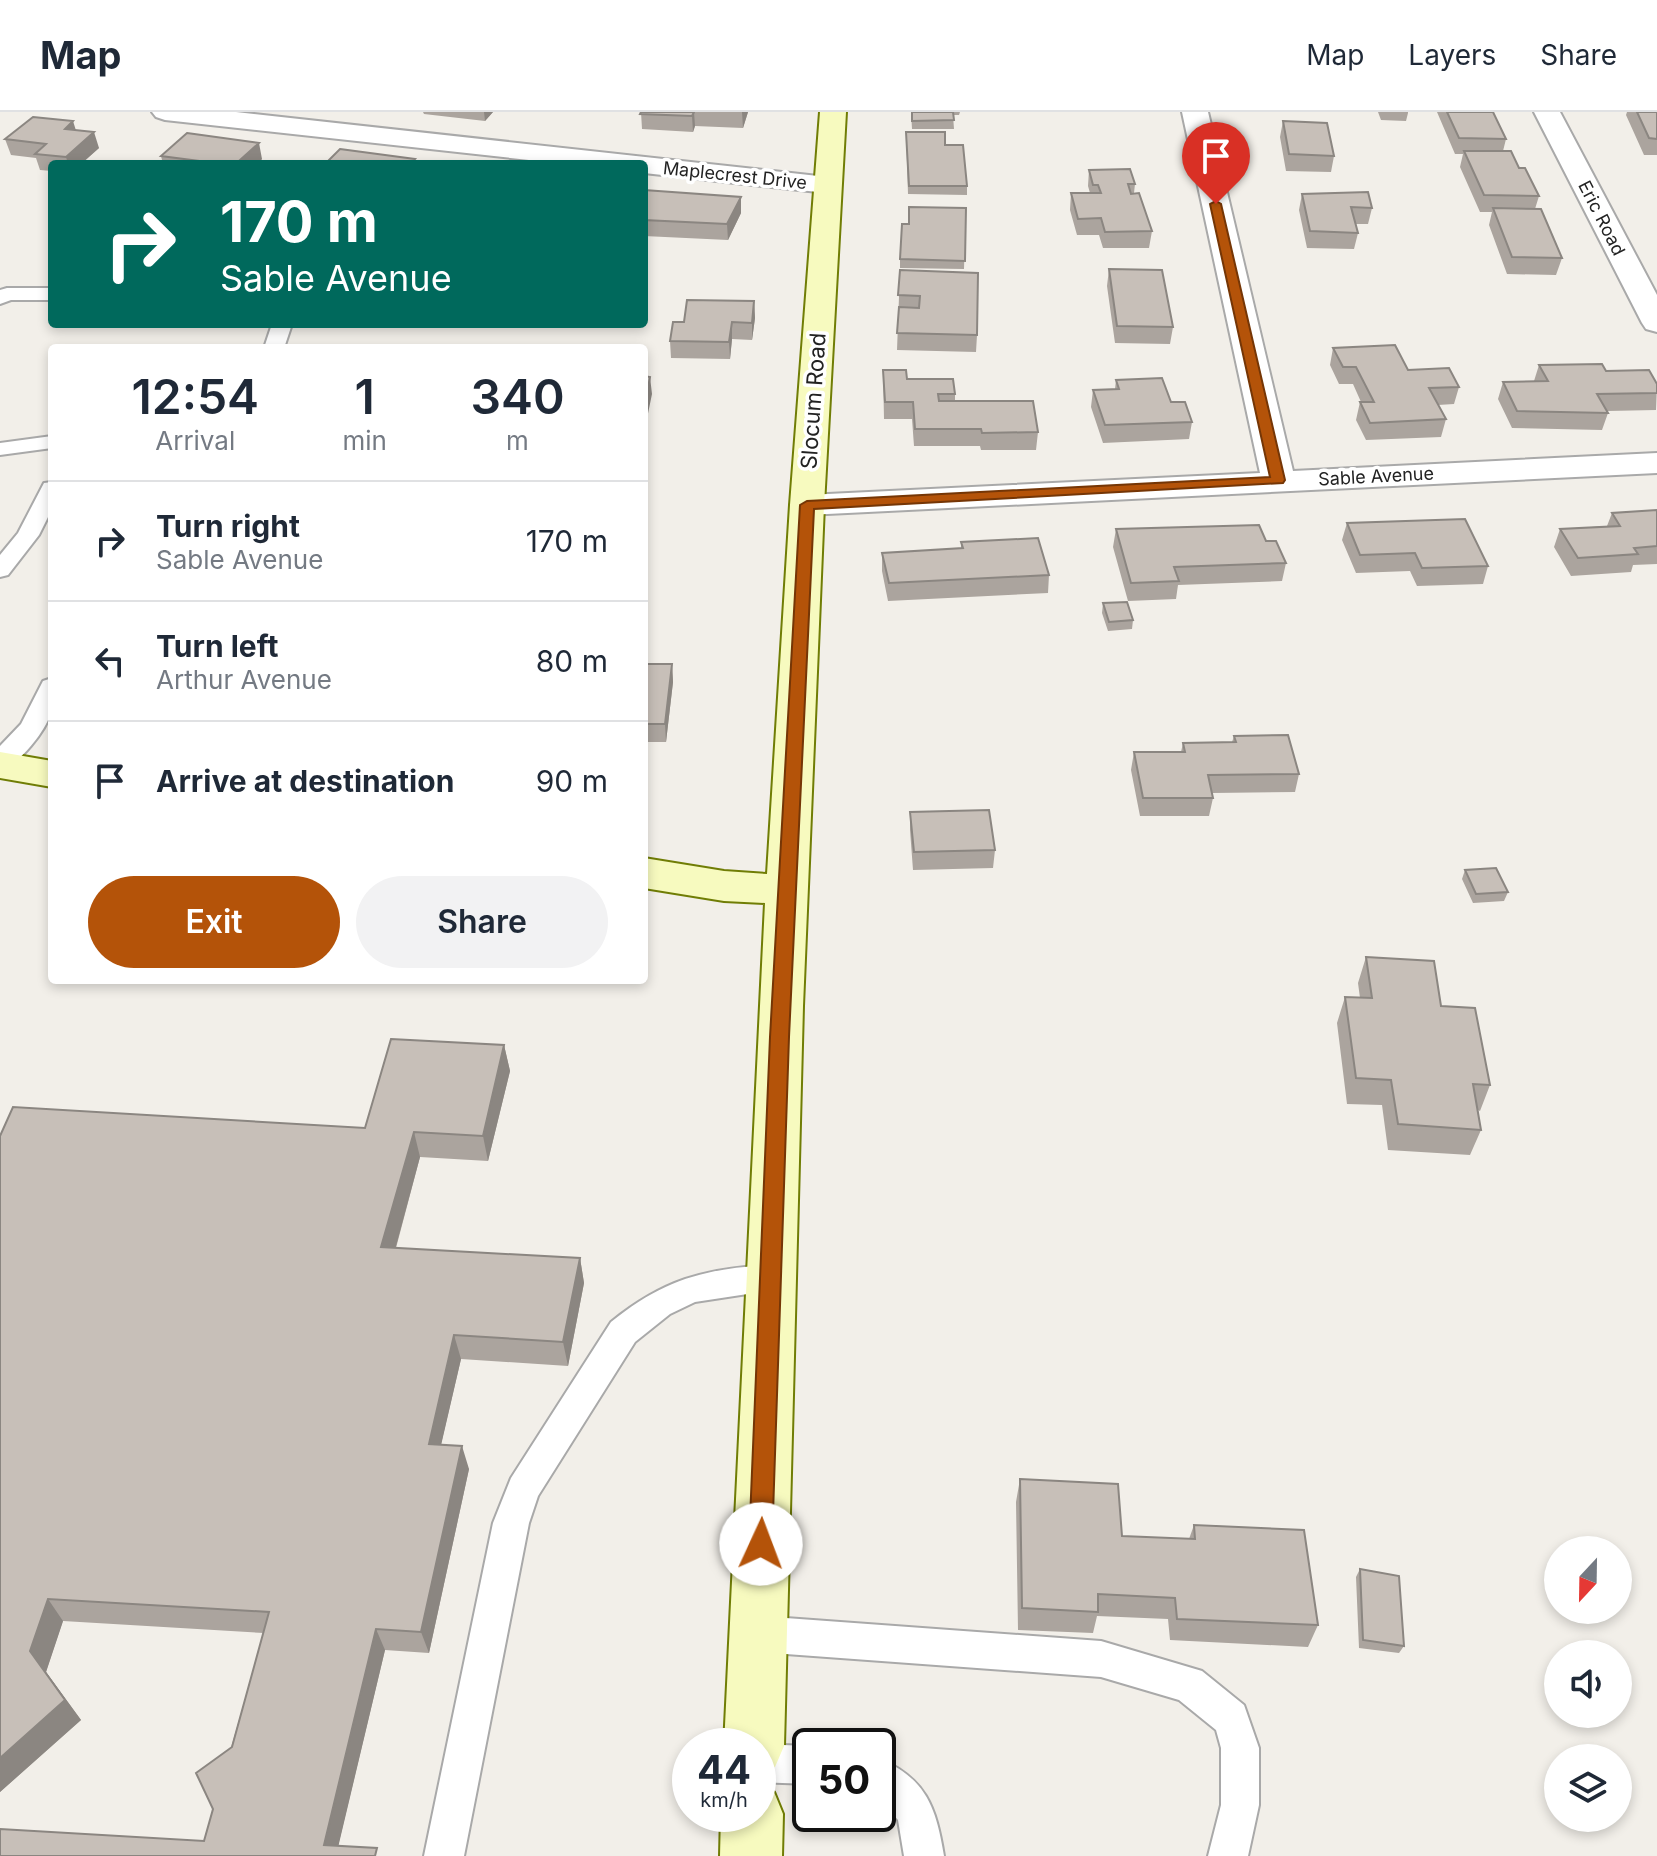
<!DOCTYPE html>
<style>
:root{--surface:#fff;--page:#f2f2f3;--text:#1f2937;--muted:#747a83;--line:#e0e1e3;--accent:#b45309}
body{margin:0;font-family:Inter,sans-serif;background:var(--page);color:var(--text);height:100vh;display:flex;flex-direction:column;font-size:30px;white-space:nowrap}
*{box-sizing:border-box;margin:0}
p{font-size:26px;color:var(--muted)}
.icon{flex:none;width:44px;height:44px;fill:none;stroke:currentColor;stroke-width:2;stroke-linecap:round;stroke-linejoin:round}
.map{position:relative;flex:1;overflow:hidden}
.drawer{position:absolute;left:48px;top:232px;width:600px;height:640px;display:flex;flex-direction:column;background:var(--surface);border-radius:8px;box-shadow:0 4px 12px #0003}
.drawer>*{flex:none}
.guide{position:absolute;left:48px;top:48px;width:600px;height:168px;border-radius:8px;box-shadow:0 4px 12px #0003;background:#00695c;color:#fff;overflow:hidden}
.needle{width:52px;rotate:202deg}
.buttons{position:absolute;left:1544px;top:1424px;display:grid;gap:16px}
.buttons a{display:grid;place-items:center;width:88px;height:88px;border-radius:50%;background:var(--surface);box-shadow:0 4px 12px #0003;font-size:40px}
.speed{position:absolute;left:672px;top:1616px;display:flex;gap:16px;font-size:40px;font-weight:700;text-align:center}
.speed>*{display:grid;place-content:center;width:104px;height:104px;border-radius:50%;background:var(--surface);box-shadow:0 4px 12px #0003;line-height:1}
.speed small{font-size:20px;font-weight:400}
.speed .limit{border:4px solid #111;border-radius:12px;background:#fff;color:#111}
.pin{position:absolute;display:grid;place-items:center;width:68px;height:68px;color:#fff;margin:-82px -34px;border-radius:50% 50% 50% 0;rotate:-45deg;box-shadow:0 0 8px #0007}
.pin .icon{rotate:45deg}
.me{position:absolute;width:88px;margin:-44px;rotate:2deg;stroke-linejoin:round;filter:drop-shadow(0 0 6px #0008)}
.turn{display:flex;align-items:center;gap:28px;height:168px;padding:0 40px;font-size:36px}
.turn .icon{width:104px;height:104px;stroke-width:2.5}
.turn b{display:block;font-size:56px;line-height:68px}
.eta{display:flex;justify-content:space-evenly;align-items:center;height:136px;text-align:center}
.eta b{font-size:48px;font-weight:600;line-height:56px}
.primary-button{display:flex;gap:16px;margin-top:auto;padding:16px 40px}
.primary-button a{flex:1;height:92px;border-radius:48px;background:var(--accent);color:#fff;font-size:32px;font-weight:600;line-height:92px;text-align:center}
.primary-button a+a{background:var(--page);color:var(--text)}
ul{padding:0;list-style:none}
li{display:flex;align-items:center;gap:24px;height:120px;padding:0 40px;border-top:2px solid var(--line)}
li div{flex:1}
li b{display:block;font-size:30px}
li em{font-style:normal}
header{display:flex;align-items:center;gap:48px;box-sizing:border-box;height:112px;padding:0 40px;background:var(--surface);border-bottom:2px solid var(--line)}
header strong{font-size:38px}
nav{display:flex;gap:44px;margin-inline-start:auto;font-size:28px}
.map>svg:first-child{display:block}
.lines{fill:none;stroke-linecap:round;stroke-linejoin:round}
.lane-casing{stroke:#a9a9a9;stroke-width:4}
.street-casing{stroke:#a9a9a9;stroke-width:4}
.secondary-casing{stroke:#707d05;stroke-width:4}
.lane{fill:#fff;fill-rule:evenodd}
.street{fill:#fff;fill-rule:evenodd}
.secondary{fill:#f7fabf;fill-rule:evenodd}
.wall{fill:#aba49e}
.shaded-wall{fill:#8b8681}
.building{fill:#c7bfb8;stroke:#8b8681;stroke-width:2}
.route{fill:#b45309;stroke:#753606;stroke-width:2}
.labels{text-anchor:middle;dominant-baseline:central;stroke-width:7;stroke-linejoin:round;paint-order:stroke}
.far-street-label{font-size:18px;fill:#222;stroke:#fff}
.street-label{font-size:22px;fill:#222;stroke:#fff}
</style>
<header>
<strong>Map</strong>
<nav><a>Map</a><a>Layers</a><a>Share</a></nav>
</header>
<div class="map">
<svg width="1657" height="1744" viewBox="0 0 1657 1744">
<rect width="100%" height="100%" fill="#f2efe9"/>
<g class="lines">
<defs>
<path id="lane" d="M7,176h45v12h-41l-11,4v-14z
M272,212h20l-8,24h-20z
M52,324v12l-52,7v-12z
M52,370v27l-13,26 -31,40 -8,2v-22l18,-22 26,-50z
M52,566c0,11 2,24 -1,34 -5,19 -32,53 -51,58v-24l21,-22 22,-43z
M769,1153l11,4 5,10 -5,10 -85,13 -25,12 -35,28 -97,154 -9,27 -65,333h-40l69,-333 18,-45 100,-156c52,-42 92,-53 158,-57z
M758,1504l343,25 101,30 42,34 15,43v57l-11,51h-40l13,-51v-57l-5,-18 -37,-30 -78,-23 -343,-25 -13,-5 -5,-13 5,-13z
M758,1632l52,2v38l-52,-2v-36h-5z
M878,1646c48,20 58,49 66,98h-40l-6,-36 -20,-22z"/>
<path id="street" d="M152,0h84l591,65 10,2 4,6 -4,6 -10,2 -183,-20v-9h-78l-401,-44 -9,-3z
M1182,0h26l85,359 364,-18v20l-850,42 -12,-3 -5,-7 5,-7 12,-3 453,-22z
M1534,0h26l97,183v37l-11,-3 -4,-6z"/>
<path id="secondary" d="M820,0h26l-22,393 -21,501 -19,740 -9,21 -17,7v-28h-34l41,-843 -41,-2 -80,-13v-30l80,13 43,3 23,-369z
M0,640l52,9v26l-52,-9z
M758,1674l16,6 9,22 -1,42h-62l1,-42h37z"/>
</defs>
<use href="#lane" class="lane-casing"/>
<use href="#street" class="street-casing"/>
<use href="#secondary" class="secondary-casing"/>
<use href="#lane" class="lane"/>
<use href="#street" class="street"/>
<use href="#secondary" class="secondary"/>
</g>
<path class="wall" d="M423,0h70l-8,9 -61,-7z
M641,0h107l-5,16 -48,-2 -2,6 -51,-3z
M911,0h49l-1,3h-6l1,14h-42z
M1378,0h30v1l-2,8 -25,-1z
M1437,0h56l13,27 -3,12 16,17 20,28 -4,13 27,49 -6,17 -49,-1 -18,-49 3,-13h-12l-20,-45 3,-13h-8z
M1627,0h30v43h-13l-18,-40z
M1283,9l51,35 -3,16 -45,-1 -6,-34z
M76,18l23,18 -18,16h-29v7l-12,-1 -4,-12 -25,-3 -6,-16z
M906,20l39,13 22,41v9l-59,-1z
M161,44l101,3 -5,5h-94z
M1089,58l46,14 -1,9 18,38 -3,17h-46l-4,-13h-22l-7,-25 1,-17h19l-2,-7z
M644,78l97,23 -13,27 -84,-4z
M1302,82l70,14 -4,16h-12l2,9 -4,16 -47,-1 -8,-38z
M966,96l-2,61 -64,-1v-9l9,-35z
M1109,157l64,58 -3,17 -55,-1 -8,-57z
M900,158l77,65 -1,17 -79,-2z
M754,189l1,17 -3,22 -20,-1 -2,20 -59,-1 -1,-17 14,-19z
M1333,236l75,22 51,17 -5,17 -16,1 8,14 -5,18 -75,3 -10,-20 4,-18h1l-8,-18h-14l-9,-19z
M1539,253l67,6 51,13 -1,26 -49,1 1,2 -6,17 -90,-2 -14,-29 5,-17 31,-1z
M883,258l24,9 48,15v7l83,31 -2,18h-55l-1,-4h-66l-2,-27h-28z
M1116,268l55,22 21,20 -3,17 -86,4 -12,-36 2,-17 22,-1z
M1657,398v54l-24,1 -2,7 -60,4 -17,-29 6,-18 47,-3 5,-13z
M1347,411l141,43 -5,18 -66,2 -7,-15 -54,2 -14,-33z
M1116,417l150,12 20,22 -4,18 -104,4 -2,14 -48,2 -15,-54z
M961,430l88,33 -1,18 -160,8 -6,-30v-18l79,-5z
M1103,491l30,17 -1,9 -24,2 -6,-18z
M644,552h28l1,18 -7,60h-22z
M1234,624l65,38 -4,18 -83,1 1,5 -4,18h-69l-9,-46 3,-18h47l2,-9 49,-1z
M910,700l85,38 -2,18 -80,2 -3,-40z
M1465,758l43,22 -4,9 -31,2 -11,-24z
M1366,845l75,49 49,79 -10,26 -2,-1 3,20 -11,25 -82,-5 -6,-45 -35,-1 -10,-81 8,-26 15,1 -2,-15z
M504,933l6,26 -22,90 -68,-4 -24,91 184,10 4,25 -16,83 -107,-7 -20,85 28,25 -40,184 -44,-3 -47,196 -134,-5 60,-208 -201,-12 -17,51 35,48 -81,72v-656l365,-8z
M1020,1367l102,57 67,3 5,-14 124,100 -10,22 -138,-7 -2,-21 -71,-3 -4,17 -75,-3 -2,-128z
M1360,1457l44,77 -5,7 -40,-5 -3,-71z"/>
<path class="shaded-wall" d="M484,0h9l-8,9z
M694,0l1,14 -2,6 -1,-16z
M742,0h6l-5,16z
M73,9l5,16 -13,-8z
M94,20l5,16 -18,16h-13l-2,-7z
M259,31l3,16 -5,5h-16l-1,-4z
M741,85v16l-13,27 -1,-16z
M754,189l1,17 -3,22v-17z
M732,210v17l-2,20 -1,-17z
M650,265l2,17 -8,39v-24z
M672,552l1,18 -7,60 -1,-18z
M504,933l6,26 -22,90 -5,-25z
M414,1020l6,25 -31,115 -8,-25z
M580,1146l4,25 -16,83 -5,-24z
M454,1223l7,24 -25,108 -7,-23z
M462,1334l7,23 -40,184 -8,-21z
M48,1487l15,22 -17,51 35,48 -81,72v-34l30,-107z
M376,1517l9,21 -49,206 -12,-11z"/>
<path class="building" d="M641,0h53l-2,4 -52,-2z
M912,0h41l1,8 -42,1z
M1447,0h46l13,27 -47,-1z
M1637,0h20v27l-8,-1z
M33,5l40,4 -8,8 29,3 -28,25 -31,-3 11,-10 -41,-5z
M1283,9l44,2 7,33 -45,-2z
M906,20h39v13h18l4,41h-58z
M187,21l72,10 -19,17 7,1 -3,3h-39l2,-2 -46,-6z
M340,37l75,10 -5,5h-85z
M1464,39h47l8,17h6l14,28 -55,-1z
M1130,57l5,15h-7l3,10 8,-1 13,38 -47,1 -4,-14 -23,1 -7,-26h30l-3,-8h-5l-4,-15z
M644,78l97,7 -14,27 -83,-4 2,-7h-2z
M1368,80l4,16 -21,-1 7,26 -48,-2 -8,-37z
M909,95l57,1 -1,53 -65,-2 2,-35h7z
M1493,96l48,1 21,49 -50,-1z
M1109,157l53,1 11,57 -56,-1z
M900,158l78,3 -1,62 -80,-2 2,-26 20,1 1,-12 -22,-1z
M687,188l67,1 -2,22 -20,-1 -3,20 -59,-1 3,-19h11z
M1395,233l13,25 41,-2 10,19 -30,1 17,31 -76,4 -10,-21h14l-18,-35h-13l-10,-19z
M1602,252l4,7 43,-1 8,14v9l-60,1 11,19 -91,-2 -14,-29 45,-1 -9,-16z
M883,258h23l1,9h46l2,15h-17l1,7h94l5,31 -56,1 -1,-4h-66l-2,-27h-28z
M644,264l6,1 -6,32z
M1162,266l9,24h14l7,20 -87,3 -12,-35 26,-1 -3,-9z
M1657,398v36l-23,2 4,6 -60,4 -18,-29 60,-3 -8,-13z
M1465,407l23,47 -66,2 -7,-15 -55,2 -13,-32z
M1259,413l7,16h10l10,22 -112,4 5,14 -48,2 -15,-54z
M1038,426l11,37 -160,8 -7,-30 81,-5 -2,-6z
M1127,490l6,18 -24,2 -6,-19z
M644,552h28l-7,60h-21z
M1288,623l11,39 -91,1 5,23h-70l-9,-46h51l-2,-9 53,-1 -2,-6z
M989,698l6,40 -81,2 -4,-40z
M1496,756l12,24 -32,2 -11,-24z
M1366,845l68,4 7,45 34,2 15,77 -17,-1 8,46 -83,-6 -7,-44 -35,-2 -11,-81 27,1z
M391,927l113,6 -21,91 -69,-4 -33,115 199,11 -17,84 -109,-7 -25,109 33,2 -41,186 -45,-3 -52,216 53,3 -2,8h-375v-27l204,12 9,-32 -17,-36 36,-26 37,-135 -221,-13 -18,52 35,49 -65,58v-622l13,-29 352,21z
M1020,1367l98,5 4,52 73,3 -1,-14 110,5 14,95 -141,-6 -2,-21 -77,-4v18l-76,-4z
M1360,1457l39,7 5,70 -41,-6z"/>
<path class="route" d="M1216,89l5,3 64,276 -2,3 -469,26 -25,528 -17,507 -3,7 -8,4 -9,-4 -3,-7 21,-507 30,-532 7,-4 463,-24 -60,-273z"/>
<g class="labels">
<g class="far-street-label">
<text transform="translate(735 63) rotate(6)">Maplecrest Drive</text>
<text transform="translate(1602 106) rotate(63)">Eric Road</text>
<text transform="translate(1376 364) rotate(-3)">Sable Avenue</text>
</g>
<g class="street-label">
<text transform="translate(813 289) rotate(-86)">Slocum Road</text>
</g>
</g>
</svg>
<div class="buttons">
<a><svg class="needle" viewBox="-14 -14 28 28"><path d="M0-13l5 13h-10z" fill="#e53935"/><path d="M0 13l5-13h-10z" fill="#747a83"/></svg></a>
<a><svg class="icon" aria-label="sound" viewBox="0 0 24 24"><path d="M4 9h4l5-4v14l-5-4H4zM17 9q2 3 0 6"/></svg></a>
<a><svg class="icon" aria-label="layers" viewBox="0 0 24 24"><path d="M12 4l9 5-9 5-9-5zM3 14l9 5 9-5"/></svg></a>
</div>
<div class="speed"><div>44<small>km/h</small></div><div class="limit">50</div></div>
<div class="pin" style="left:1216px;top:92px;background:#d93025"><svg class="icon" aria-label="arrive" viewBox="0 0 24 24"><path d="M6 21V4h12l-3 4 3 4H6"/></svg></div>
<svg class="me" style="left:761px;top:1432px" viewBox="-20 -20 40 40"><circle r="19" fill="#fff"/><path d="M0-13L10 11 0 6-10 11z" fill="#b45309"/></svg>
<div class="guide">
<div class="turn"><svg class="icon" aria-label="right" viewBox="0 0 24 24"><path d="M7 20v-9h11M14 6l5 5-5 5"/></svg><div><b>170 m</b>Sable Avenue</div></div>
</div>
<section class="drawer">
<div class="eta">
<div><b>12:54</b><p>Arrival</p></div>
<div><b>1</b><p>min</p></div>
<div><b>340</b><p>m</p></div>
</div>
<ul>
<li><svg class="icon" aria-label="right" viewBox="0 0 24 24"><path d="M7 20v-9h11M14 6l5 5-5 5"/></svg><div><b>Turn right</b><p>Sable Avenue</p></div><em>170 m</em></li>
<li><svg class="icon" aria-label="left" viewBox="0 0 24 24"><path d="M17 20v-9H6M10 6l-5 5 5 5"/></svg><div><b>Turn left</b><p>Arthur Avenue</p></div><em>80 m</em></li>
<li><svg class="icon" aria-label="arrive" viewBox="0 0 24 24"><path d="M6 21V4h12l-3 4 3 4H6"/></svg><div><b>Arrive at destination</b></div><em>90 m</em></li>
</ul>
<div class="primary-button"><a>Exit</a><a>Share</a></div>
</section>
</div>
